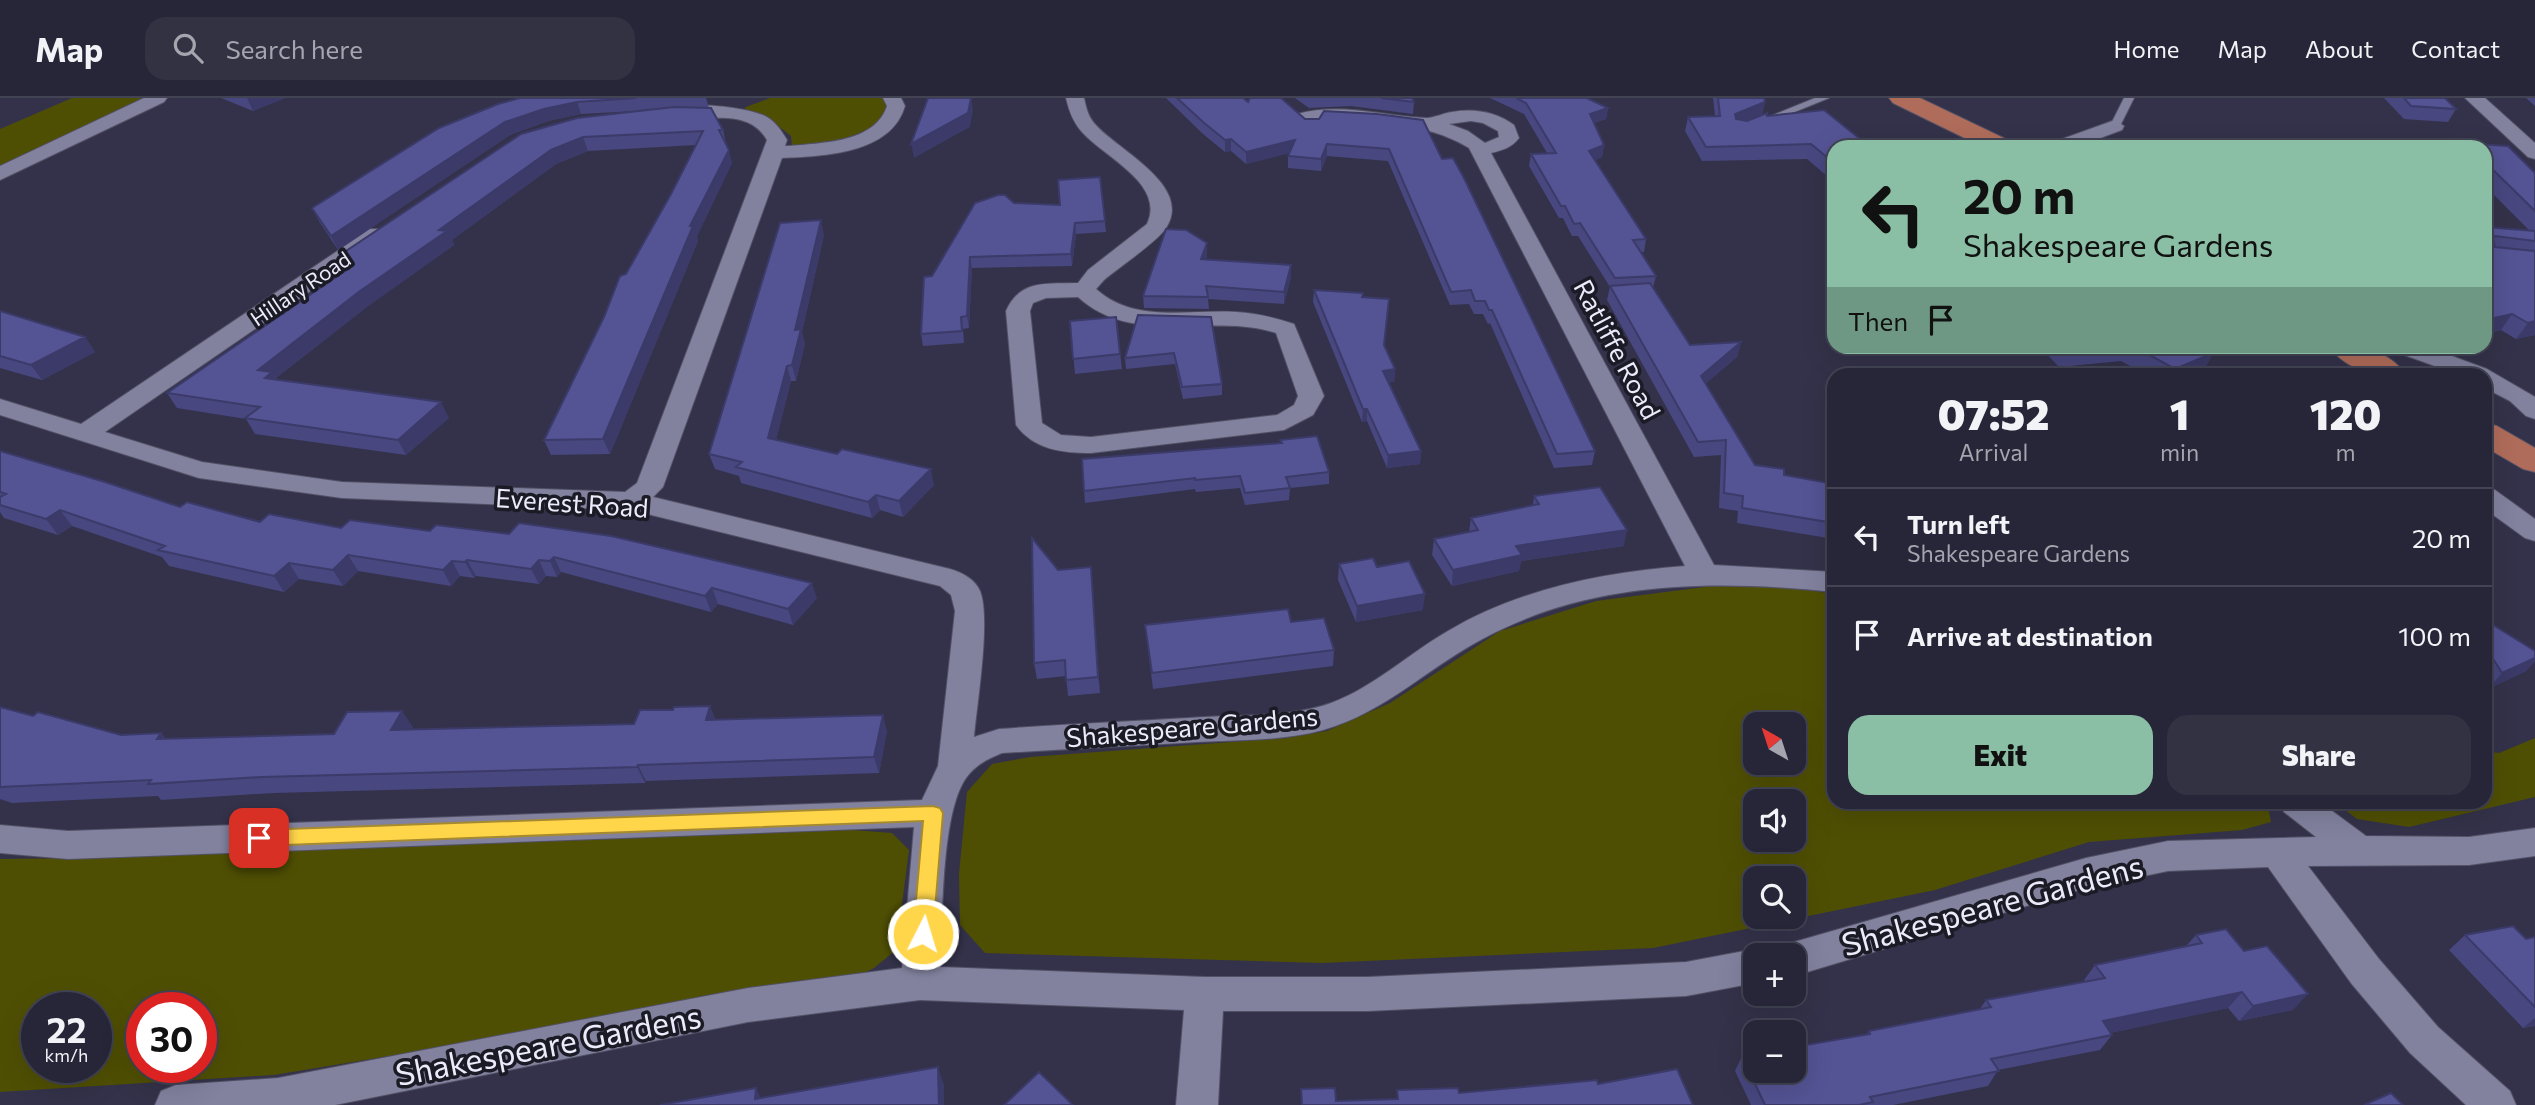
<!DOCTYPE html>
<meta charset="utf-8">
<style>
:root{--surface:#262638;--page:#323243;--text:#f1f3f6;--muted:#a4a5ae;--line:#424353;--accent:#8abfa5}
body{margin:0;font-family:Commissioner,sans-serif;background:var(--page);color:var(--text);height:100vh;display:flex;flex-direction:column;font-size:26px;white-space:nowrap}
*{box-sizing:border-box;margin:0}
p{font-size:23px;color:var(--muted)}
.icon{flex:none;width:38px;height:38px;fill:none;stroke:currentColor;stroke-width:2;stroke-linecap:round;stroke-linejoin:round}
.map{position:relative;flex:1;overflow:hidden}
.sheet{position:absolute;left:1827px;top:270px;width:665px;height:441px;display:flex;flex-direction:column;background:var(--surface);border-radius:21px;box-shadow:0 7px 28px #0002,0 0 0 2px var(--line)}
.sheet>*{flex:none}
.guide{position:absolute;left:1827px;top:42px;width:665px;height:214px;border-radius:21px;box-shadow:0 7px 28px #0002,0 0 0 2px var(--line);background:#8abfa5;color:#111;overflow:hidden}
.needle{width:46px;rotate:321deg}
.controls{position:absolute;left:1743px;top:614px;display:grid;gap:14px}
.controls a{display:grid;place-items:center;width:63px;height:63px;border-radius:14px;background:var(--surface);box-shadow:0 7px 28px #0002,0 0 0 2px var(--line);font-size:35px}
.speed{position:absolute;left:21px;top:894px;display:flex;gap:14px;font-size:35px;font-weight:700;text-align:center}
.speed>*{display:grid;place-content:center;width:91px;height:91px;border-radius:50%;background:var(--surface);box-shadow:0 7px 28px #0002,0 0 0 2px var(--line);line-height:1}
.speed small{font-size:18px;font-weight:400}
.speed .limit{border:10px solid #d22;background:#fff;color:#111}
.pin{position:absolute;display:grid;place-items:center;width:60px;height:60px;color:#fff;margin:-30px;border-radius:14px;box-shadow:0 4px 10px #0006}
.me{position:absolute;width:77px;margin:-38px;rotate:5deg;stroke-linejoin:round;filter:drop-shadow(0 0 5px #0008)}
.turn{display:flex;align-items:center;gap:24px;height:147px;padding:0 21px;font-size:32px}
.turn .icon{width:91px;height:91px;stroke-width:2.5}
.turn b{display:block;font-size:49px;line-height:60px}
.then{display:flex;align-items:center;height:66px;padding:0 21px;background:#0003;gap:14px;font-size:26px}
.eta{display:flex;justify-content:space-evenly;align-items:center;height:119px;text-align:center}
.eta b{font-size:42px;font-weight:800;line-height:49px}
.action{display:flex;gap:14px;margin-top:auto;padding:14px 21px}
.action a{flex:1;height:80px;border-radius:21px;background:var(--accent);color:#111;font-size:28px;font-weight:800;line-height:80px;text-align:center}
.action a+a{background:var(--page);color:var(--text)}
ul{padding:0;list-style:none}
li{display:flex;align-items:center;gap:21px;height:98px;padding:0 21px;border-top:2px solid var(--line)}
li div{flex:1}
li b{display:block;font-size:26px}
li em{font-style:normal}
header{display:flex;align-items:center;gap:42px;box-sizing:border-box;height:98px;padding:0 35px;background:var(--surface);border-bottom:2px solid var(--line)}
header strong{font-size:33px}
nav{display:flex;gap:38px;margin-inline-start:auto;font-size:24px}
.search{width:490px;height:63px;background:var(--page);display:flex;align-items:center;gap:18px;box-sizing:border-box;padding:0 24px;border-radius:21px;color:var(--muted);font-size:26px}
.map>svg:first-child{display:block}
.green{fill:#4f4f04;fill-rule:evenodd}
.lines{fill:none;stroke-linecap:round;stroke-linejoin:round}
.service-casing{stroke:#515065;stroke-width:2}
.minor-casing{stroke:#515065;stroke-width:2}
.trunk-casing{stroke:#515065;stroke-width:2}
.service{fill:#82829f;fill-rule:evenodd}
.minor{fill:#82829f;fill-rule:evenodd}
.trunk{fill:#b06c5a;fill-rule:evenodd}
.wall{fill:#48477f}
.shaded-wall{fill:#3b3a68}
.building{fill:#545394;stroke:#3b3a68;stroke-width:2}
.route{fill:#ffd54a;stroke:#a68a30;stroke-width:2}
.labels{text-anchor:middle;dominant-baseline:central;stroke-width:7;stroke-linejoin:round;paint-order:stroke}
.far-street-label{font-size:21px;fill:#ebebfc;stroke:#1b1b26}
.street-label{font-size:26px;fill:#ebebfc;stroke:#1b1b26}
.near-street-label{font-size:32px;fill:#ebebfc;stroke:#1b1b26}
</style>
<header>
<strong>Map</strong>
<div class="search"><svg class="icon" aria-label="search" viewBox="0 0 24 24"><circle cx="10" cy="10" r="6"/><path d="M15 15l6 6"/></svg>Search here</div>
<nav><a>Home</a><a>Map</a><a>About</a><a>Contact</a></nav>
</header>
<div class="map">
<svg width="2535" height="1007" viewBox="0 0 2535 1007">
<rect width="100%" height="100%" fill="#33324a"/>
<path class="green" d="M72,0h71l-143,68v-37z
M770,0h113l6,8 -1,11c-35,23 -54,25 -96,30l-1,-11c-16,-13 -27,-21 -48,-25l3,-4z
M1766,486l68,10v208h433l4,20 -29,8 -153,12 -154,48 -282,58 -331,15 -337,-10 -25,-28 -1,-51 8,-82 25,-28 38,-7 257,-19 40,-7 63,-28 110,-72 96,-30 116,-15zM1755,626h39v39h-39zM1755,704h39v38h-39zM1755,780h39v39h-39z
M2535,640v59l-126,30 -52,-8 -22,-17h150v-51l14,2z
M852,732l40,3 17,17 -13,100 -22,18 -25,12 -575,95 -274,17v-233l91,-1zM37,910h59v60h-59zM142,910h59v60h-59z"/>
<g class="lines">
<defs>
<path id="service" d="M1815,0h14l-64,26 -9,-2z
M2124,0h10l-15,30h-8l-1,-2z"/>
<path id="minor" d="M144,0h23l-3,4 -164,78v-14z
M883,0h18l4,8c-14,48 -81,50 -123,52l-119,329 -10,10 297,72c11,3 25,10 30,22 11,27 -3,112 -6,146l25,-8c69,-5 137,-8 206,-12 41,-2 87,0 126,-14 43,-16 77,-49 117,-72 71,-42 156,-59 237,-65l-216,-418c-45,-28 -99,-25 -150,-28l-15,4 -9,-6 2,-4c43,-12 86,2 129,4 8,0 18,-5 26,-6 22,-4 44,0 62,13l5,13c-8,10 -16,12 -28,15l223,412 120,7v20c-117,-12 -239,-12 -346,44 -58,29 -101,76 -165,94 -40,11 -84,10 -126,12 -65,4 -130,7 -195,11 -12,5 -23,10 -32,20 -30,31 -27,149 -30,194l265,10h163l318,-15 69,-13 14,7h-14v27l-69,13 -318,15h-145l-5,94h-42l8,-95 -264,-10 -172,22 -413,83h-180l6,-14 15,-6 102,-7 470,-90 154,-20 12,-141 -846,32 -68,-6v-28l68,6 854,-31 16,-34 17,-155 -4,-16 -11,-9 -309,-76 -289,-12 -143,-20 -199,-63v-16l81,25 289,-195h16l3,5 -3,5 -281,193 97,30 140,20 283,10 12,-9 130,-343c-24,-42 -87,-8 -103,-26 13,-16 83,-7 101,2 10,5 16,14 22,24l-2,6h3c33,-3 87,-3 99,-40zM1471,23l12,2 15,8 1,6 -14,6 -17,-12 -19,-7z
M1066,0h18c2,9 4,18 10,25 21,26 100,62 72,105 -10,15 -47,39 -62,52l-8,9c39,35 92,20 140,23 21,1 39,6 58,12l30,72 -11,19 -29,15 -193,23c-28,0 -57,-3 -75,-28l-10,-114c14,-32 42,-27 72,-28l10,-13 59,-46c19,-40 -43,-67 -65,-92 -9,-10 -13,-21 -16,-34zM1078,199c56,51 132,15 198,36l22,63 -4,9 -17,10 -186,22 -30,-2 -19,-12 -12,-112 3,-8 13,-5z
M2465,0h20l50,45v16l-7,-2z
M2115,22l9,6 -2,4 -46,17h-28l3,-4z
M2389,248h36l62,23 48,28v22l-9,-3 -16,-15 -25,-13v-14h-28l-64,-23z
M2485,389l10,3 40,29v22l-10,-3 -40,-29z
M2279,704h41l46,34 103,1 66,-9v28l-66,9 -161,1 71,93 59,68 72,64 6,14h-50l-56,-52 -59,-70 -83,-116 -100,4 -82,17 -292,88v-20h-17l4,-9 13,-5 292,-84 82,-17 148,-4 -32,-25z"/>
<path id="trunk" d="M1889,0h31l92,44 3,5h-32l-90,-44z
M2329,248c29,0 58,2 76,28 -27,3 -59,-3 -76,-28z
M2485,325l12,3 38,22v24l-12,-3 -38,-22z"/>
</defs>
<use href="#service" class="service-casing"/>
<use href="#minor" class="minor-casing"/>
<use href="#trunk" class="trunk-casing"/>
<use href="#service" class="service"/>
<use href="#minor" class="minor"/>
<use href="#trunk" class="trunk"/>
</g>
<path class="wall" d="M221,0h64l-32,13z
M520,0h186l3,10 14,22 3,13h-1l7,20 -35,73 1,5 -88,213 -59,1 -7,-15 82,-166 45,-80 25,-49 -108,6 -32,13 -104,76 2,5 -86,61 -92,72 1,1 172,39 -43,37 -151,-21 -9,-15 -69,-11 -10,-15 183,-126 -7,-14 178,-119 133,-24 -73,4 -33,7 -38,14 -172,115 -19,-29 -7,-13z
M1166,0h77l5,4 194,57 153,292 -3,14 -38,3 -64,-145 -2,1 -5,-10h-9l-5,-10 -19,1 -62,-144 -61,-5 -6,15 -33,-3v-12l1,-3 -43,11 -15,-13 -6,1 -22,-18z
M1295,0h117l2,4 -1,12 -62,-8 -42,2z
M1490,0h97l21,10 -2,11 -12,4 10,22 -2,12 -7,3 51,79 -2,13h-4l16,24 -3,12 37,57 51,-3 -4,15 -32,27 50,81 29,10 50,9v55l-97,-16 1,-12 -19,-3 2,-53 -27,2 -87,-157 3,-13 -32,-51h-6l-9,-18h-4l-30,-52 2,-12 16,-1 -23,-39z
M1713,0h51l1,4 -3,13 5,1 67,31v35l-27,-23 -105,2 -17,-30 3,-14 27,-1z
M2384,0h61l11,11 -8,13 -44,-3z
M2526,0h9v8z
M2465,45l43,3 27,27v162l-19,4 -15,-9 -16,4v-107l44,3 -44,-44v-39h-22z
M1100,79l6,55 -30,2 -4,32 -100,2 -3,60 -6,1 1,14 -41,3 -2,-12 11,-58 82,-73 46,2z
M824,137l-22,97 3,12 -9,37h-5l-15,59 158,45 -31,32 -23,-7 -8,8 -131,-35 -2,-7 -24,-7 -6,-15z
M1207,157l-1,4 85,18 -7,27 -76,-5 1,10 -65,-1 -1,-12z
M1314,192l49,7 32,72 -1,13h-5l32,69 -1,13 -33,4 -20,-47 -5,1 -49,-120z
M0,213l85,26 10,15 -53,28 -42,-12z
M1138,217l84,69v11l-39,4 -8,-35 -49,5 -1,-11z
M1116,219l6,52 -47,5 -5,-53z
M2039,248h160l14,7 -9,17 -11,4h-48l-24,-13 -62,6z
M1280,342l49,32v12l-39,4 -1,12 -44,5 -5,-17 -44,4 -1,-3 -110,14 -3,-44 198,-16z
M0,353l180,56 80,15 81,6 9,-8 467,78 -24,27 -75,-21 -7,8 -150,-40 -4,5 -11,-1 -7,8 -63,-8 -2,2 -14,-2 -9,10 -93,-15 -15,15 -44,-7 -15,13 -115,-26 -7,-9 -90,-31 -14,9 -54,-17 -4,-6z
M1534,398l90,50 -103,15 -2,10 -67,15 -20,-31 2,-16 35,-7 2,-14 62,-13z
M1339,466l38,3 46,43 -67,12 -18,-42z
M1058,472l34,13 8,110 -32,3 -2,-20 -29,3 -3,-16z
M2485,522l50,31v10l-9,10 -38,18 -3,-5z
M1145,527l189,25 -1,16 -180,23z
M0,609l33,9 88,19 40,-2 5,6 168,-5 79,-7 -2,3 223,-6 82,-4 171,11 -8,42 -233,8 -1,2 -371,10 -113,7 -3,-4 -146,7 -12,-4z
M2196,837l97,75 -54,11 -11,-13 -118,25 2,2 -12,15 -102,20 -10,16 -95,19h-142l-16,-34 7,-15 125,-22 2,-3 111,-22 6,-9 99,-18 -1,-2 11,-15 91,-19z
M2465,837l61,4 9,-2v89l-12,2 -74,-78z"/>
<path class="shaded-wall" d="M247,0h38l-32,13z
M971,0l2,12 -3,17 -56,31 -3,-14z
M577,4l4,12 -33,7 -38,14 -172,115 -7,-14 174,-114 39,-13z
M1765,4l-4,15 -29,12 3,-15z
M1608,10l-2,11 -18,6 2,-11z
M583,39l5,14 -32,13 -104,76 2,5 -86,61 -92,72 5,9 -7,6 -16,-23 181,-140 112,-80z
M1231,41v12l-6,1v-12z
M1295,42v12l-49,12v-12z
M1327,46v12l-6,15v-12z
M1604,47l-2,12 -15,6 2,-12z
M729,52l3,13 -35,73 1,5 -88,213 -7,-15 87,-213z
M821,122l3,15 -22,97 3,12 -9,37 -4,-16 3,-35z
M1075,125l1,11 -4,32 -1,-12z
M1207,145v12l-6,16v-12z
M970,159l2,11 -3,60 -2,-12z
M1291,167v12l-7,27v-12z
M2512,216l-11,16 -16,4v-14z
M2535,223v14l-19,4 12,-16z
M85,239l10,15 -53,28 -11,-15z
M1741,244l-4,15 -40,34 4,-15z
M2213,255l-9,17 -11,4h-21l3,-5z
M787,268l4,15 -18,72 -5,-15z
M1395,271l-1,13 -11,1v-12z
M441,304l8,16 -43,37 -8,-15z
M1363,311h4v12l-5,1z
M1421,353l-1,13 -33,4 1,-13z
M931,371l3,16 -31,32 -4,-16z
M876,397l4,15 -8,8 -4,-16z
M60,412l12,16 -14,9 -12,-16z
M1627,432l-3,16 -103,15 -2,10 -67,15 1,-16 63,-24z
M348,457l10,16 -15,15 -10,-16z
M554,459l7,15 -4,5 -7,-16z
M467,462l9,16 -2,2 -9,-16z
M539,462l7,16 -7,8 -8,-15z
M452,463l8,15 -9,10 -8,-16z
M289,465l10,16 -15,13 -10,-16z
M1091,469l1,16 8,110 -2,-16z
M812,485l5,15 -24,27 -5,-16z
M712,490l6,16 -7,8 -6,-16z
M1425,496l-2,16 -67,12 1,-16z
M2535,560v3l-9,10 -38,18 14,-16z
M710,608l7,16 -11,-2z
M402,613l11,16 -12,19 -10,-16z
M883,617l4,16 -8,42 -5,-16z
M161,635l13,16 -17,-10z
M638,667l8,16 -1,2 -8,-16z
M2242,894l-14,16 -137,29 12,-16z
M2308,896l-15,16 -54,11 14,-15z
M2535,920v8l-12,2z
M938,969l6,18v20h-5z
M756,990l8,17 -9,-6z"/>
<path class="building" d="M520,0h116l-59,4 -33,7 -39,13 -174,114 -19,-28 127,-80 59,-24z
M928,0h43l-3,15 -57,31z
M1177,0h66l5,4 2,-4h31l24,21h14l5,-8 53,3 46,6 19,39 11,-1 11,20 131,273 -38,3 -65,-144h-3l-4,-9h-10l-4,-11 -20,2 -62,-143 -62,-5 -6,15 -33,-3 7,-16 -49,12 -15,-13 -6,1 -22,-18z
M1381,0h31l2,4z
M1516,0h71l21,10 -18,6 14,31 -15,6 57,88 -13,1 23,36 -41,2 -35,-55 -6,1 -9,-18h-4l-30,-52 25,-1 -30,-50z
M1718,0h46l1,4 -30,12 1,5 11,2 20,-8v3l57,-6 46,37h-36v16l-23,-19 -105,3 -18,-30 32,-1z
M2404,0h41l11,11 -45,-3z
M674,9l37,1 12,22h-4l10,20 -39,76h3l-90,213 -59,1 60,-123 16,-41 6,-2 45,-80 32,-63 -120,6 -32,13 -112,80 8,1 -87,60 -102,79 14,2 -7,6 176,24 -43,38 -153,-22 15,-11 -93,-14 185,-127 -9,-13 178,-119 56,-16z
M2465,45l43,3 27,27v38l-50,-49v-15h-15z
M1100,79l5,44 -30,2 -4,31 -101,3 -3,59 -6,1 1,14 -41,3 3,-57 8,-1 43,-73 23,-8h7l9,8 46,2 -2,-25z
M821,122l-26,110 6,-1 -9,36 -5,1 -19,72 69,16 5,-5 89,20 -32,32 -23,-6 -8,7 -132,-35 6,-5 -33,-8 71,-231z
M2485,129l50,4v10l-40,-5 -2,3 2,8 40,4v70l-7,2 -16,-9 -27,6z
M1166,131l20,1 21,13 -6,16 90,6 -7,27 -78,-6 2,11 -65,-1z
M1650,185l40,62 51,-3 -40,34 54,89 29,4v6l50,9v39l-92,-15 1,-12 -19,-3 2,-53 -28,2 -88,-156z
M1314,192l49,3 -1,4 27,2 -5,46 11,24 -12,2 38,80 -33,4 -21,-46h-4z
M0,213l85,26 -54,28 -31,-9z
M1138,217l73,2 11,67 -40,3 -8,-34 -49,5z
M1116,219l4,37 -47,5 -3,-38z
M2063,248h47l-43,5z
M2133,248h66l14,7 -38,16z
M1317,338l12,36 -43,5 4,11 -45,5 -5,-17 -45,4v-2l-111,13 -2,-32 200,-16 -2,-3z
M0,353l105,31 75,25 7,-5 73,20 9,-8 72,14 9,-8 80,11 6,-6 73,9 10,-11 92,13 201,47 -24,26 -76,-21 -7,8 -151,-39 -4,4 -11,-1 -8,9 -64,-9 -2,2 -13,-1 -9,9 -95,-15 -15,15 -44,-7 -15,13 -116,-26 7,-4 -105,-36 -14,9 -46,-14v-8l6,-3 -6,-2z
M1600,389l27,43 -111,16 6,9 -69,15 -19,-31 44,-9 -7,-12 68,-14 -5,-8z
M1032,440l26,32 33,-3 7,110 -32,3 -1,-20 -31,3z
M1373,460l4,9 32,-6 16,33 -68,12 -18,-42z
M1288,511l3,13 33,-4 10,32 -182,23 -7,-48z
M2485,522l50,31v7l-33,15 -17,-27z
M710,608l-4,14 177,-5 -9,42 -236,8 -1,2 -375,10 -114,7 3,-4 -151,7v-80l33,9 5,-4 83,23 40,-2 -4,6 177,-5 13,-22 55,-1 -11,19 243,-6 6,-14h33l1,-3z
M2513,828l13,13 9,-2v70l-70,-72z
M2226,831l18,22 23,-5 41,48 -55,12 -11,-14 -139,29 9,14 -121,24 8,12 -129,26 3,5 -14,3h-94l-23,-49 13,-2v17h39v-24l76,-13 -1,-3 122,-24 -5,-7 119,-22 -10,-13 107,-22 -6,-8z
M938,969l1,38h-279l96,-17 -1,11z
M1677,971l16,36h-391l-1,-16 34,-1 1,13 62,-2 -1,-9 61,-2 1,5 138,-13 1,4z
M1039,974l34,33h-69z
M2391,995l12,12h-39z"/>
<path class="route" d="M933,708l7,2 3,5 -10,121 -2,6 -8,3 -7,-3 -3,-6 10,-113 -664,25 -7,-3 -3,-5 3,-5 7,-3z"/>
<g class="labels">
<g class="far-street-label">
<text transform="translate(300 190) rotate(-34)">Hillary Road</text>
</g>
<g class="street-label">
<text transform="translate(1618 251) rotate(62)">Ratliffe Road</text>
<text transform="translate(572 404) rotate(4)">Everest Road</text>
<text transform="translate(1192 628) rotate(-5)">Shakespeare Gardens</text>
</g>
<g class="near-street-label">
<text transform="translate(1992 806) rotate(-15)">Shakespeare Gardens</text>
<text transform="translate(548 946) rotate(-11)">Shakespeare Gardens</text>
</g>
</g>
</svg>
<div class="controls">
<a><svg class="needle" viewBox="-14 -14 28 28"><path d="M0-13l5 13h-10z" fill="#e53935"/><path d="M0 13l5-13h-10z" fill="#a4a5ae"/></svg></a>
<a><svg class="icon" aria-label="sound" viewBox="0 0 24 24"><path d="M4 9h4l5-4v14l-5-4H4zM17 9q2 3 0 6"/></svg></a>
<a><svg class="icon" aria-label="search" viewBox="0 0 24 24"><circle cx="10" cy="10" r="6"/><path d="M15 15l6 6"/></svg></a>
<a>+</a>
<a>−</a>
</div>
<div class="speed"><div>22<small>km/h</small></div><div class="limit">30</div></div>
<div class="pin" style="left:259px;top:740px;background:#d93025"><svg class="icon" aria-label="arrive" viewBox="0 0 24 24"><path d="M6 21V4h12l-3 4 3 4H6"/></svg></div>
<svg class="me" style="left:923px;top:836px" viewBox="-20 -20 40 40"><circle r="17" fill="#ffd54a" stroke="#fff" stroke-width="3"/><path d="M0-11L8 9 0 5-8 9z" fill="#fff"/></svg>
<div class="guide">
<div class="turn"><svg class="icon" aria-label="left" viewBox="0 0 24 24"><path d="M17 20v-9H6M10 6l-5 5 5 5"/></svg><div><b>20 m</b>Shakespeare Gardens</div></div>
<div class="then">Then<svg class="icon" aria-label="arrive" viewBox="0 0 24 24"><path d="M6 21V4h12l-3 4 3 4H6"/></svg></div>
</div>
<section class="sheet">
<div class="eta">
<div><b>07:52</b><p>Arrival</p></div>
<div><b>1</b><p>min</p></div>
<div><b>120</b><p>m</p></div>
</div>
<ul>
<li><svg class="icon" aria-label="left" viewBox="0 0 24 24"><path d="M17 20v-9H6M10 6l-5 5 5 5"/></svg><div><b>Turn left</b><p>Shakespeare Gardens</p></div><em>20 m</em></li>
<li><svg class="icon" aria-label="arrive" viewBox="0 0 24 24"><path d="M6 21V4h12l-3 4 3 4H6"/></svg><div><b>Arrive at destination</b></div><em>100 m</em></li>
</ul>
<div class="action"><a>Exit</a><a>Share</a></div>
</section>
</div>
